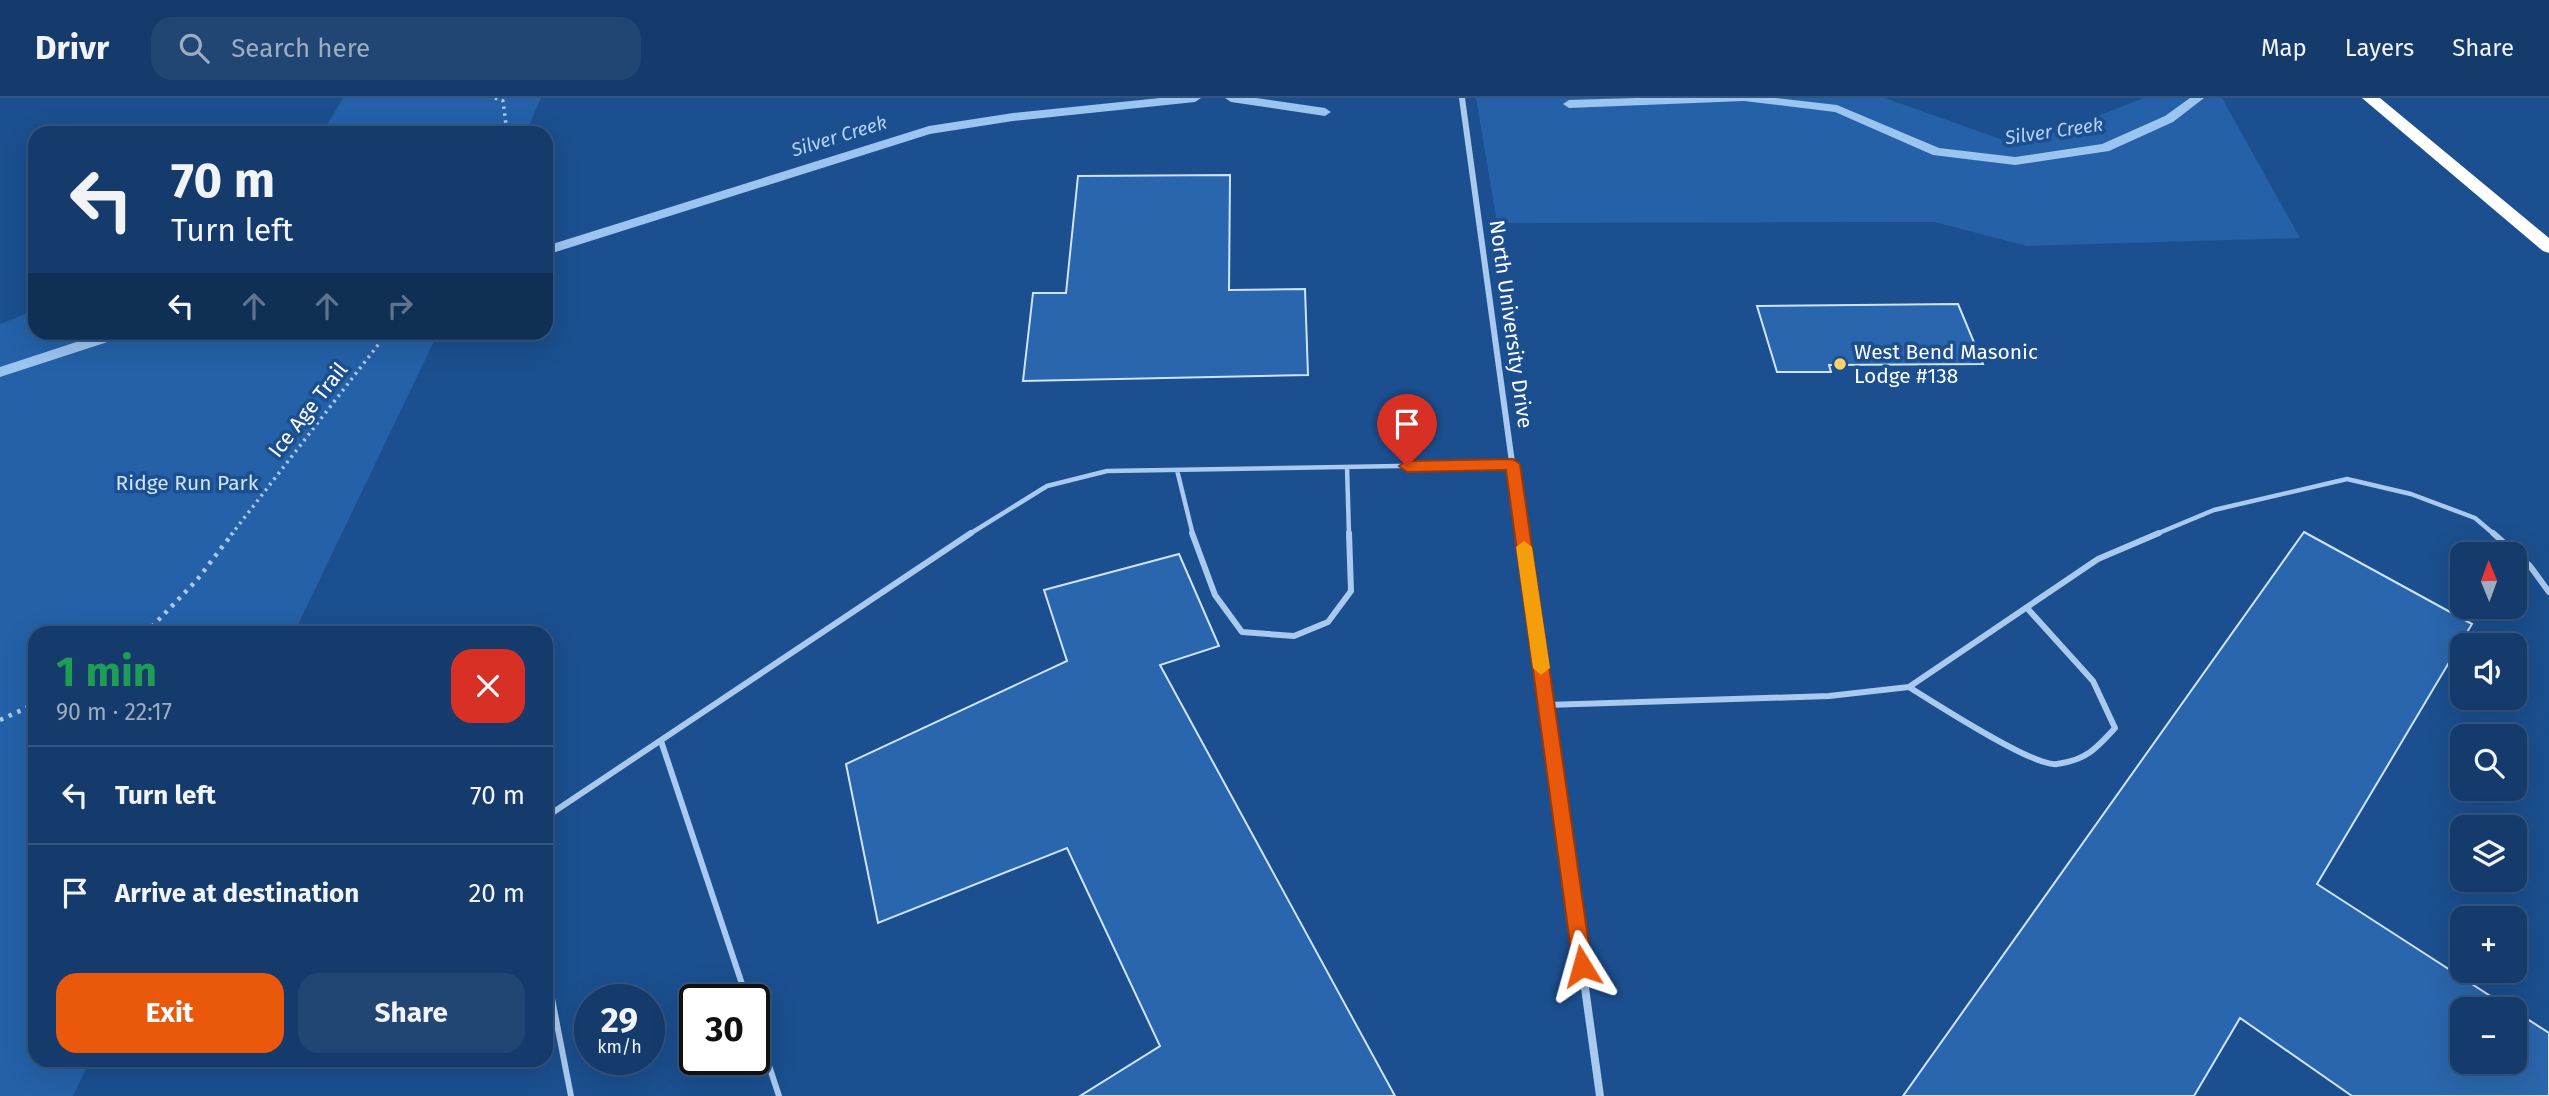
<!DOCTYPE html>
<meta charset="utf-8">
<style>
:root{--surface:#143b6b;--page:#214673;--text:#f1f3f6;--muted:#9dadc1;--line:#33557e;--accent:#ea580c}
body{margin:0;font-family:"Fira Sans",sans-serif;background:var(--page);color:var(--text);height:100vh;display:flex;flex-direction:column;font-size:26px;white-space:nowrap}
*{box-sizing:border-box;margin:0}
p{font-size:23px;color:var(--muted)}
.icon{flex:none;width:38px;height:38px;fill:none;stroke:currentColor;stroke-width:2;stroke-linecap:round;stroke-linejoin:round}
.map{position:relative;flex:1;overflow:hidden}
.panel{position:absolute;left:28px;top:528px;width:525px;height:441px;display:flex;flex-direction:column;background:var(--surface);border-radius:21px;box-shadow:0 7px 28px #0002,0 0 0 2px var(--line)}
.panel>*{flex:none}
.guide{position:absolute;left:28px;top:28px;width:525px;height:214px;border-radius:21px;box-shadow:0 7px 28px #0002,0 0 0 2px var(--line);background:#143b6b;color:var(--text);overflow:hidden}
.needle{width:46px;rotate:359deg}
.fabs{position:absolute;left:2450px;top:444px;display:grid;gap:14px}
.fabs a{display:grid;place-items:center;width:77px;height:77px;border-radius:14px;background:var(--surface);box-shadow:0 7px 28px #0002,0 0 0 2px var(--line);font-size:35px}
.speed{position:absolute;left:574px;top:886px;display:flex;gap:14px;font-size:35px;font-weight:700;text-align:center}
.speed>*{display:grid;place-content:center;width:91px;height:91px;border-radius:50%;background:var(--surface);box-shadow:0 7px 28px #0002,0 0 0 2px var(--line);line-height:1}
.speed small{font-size:18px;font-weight:400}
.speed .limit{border:4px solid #111;border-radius:10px;background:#fff;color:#111}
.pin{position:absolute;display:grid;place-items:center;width:60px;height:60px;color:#fff;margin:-72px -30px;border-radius:50% 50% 50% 0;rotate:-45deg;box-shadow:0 0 7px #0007}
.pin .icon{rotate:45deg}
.me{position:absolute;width:77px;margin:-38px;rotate:352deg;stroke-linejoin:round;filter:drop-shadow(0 0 5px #0008)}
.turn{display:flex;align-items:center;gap:24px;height:147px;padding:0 28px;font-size:32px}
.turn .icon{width:91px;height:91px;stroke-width:2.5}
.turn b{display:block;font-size:49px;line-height:60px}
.lanes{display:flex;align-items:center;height:66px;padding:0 28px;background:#0003;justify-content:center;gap:35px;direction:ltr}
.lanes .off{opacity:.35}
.round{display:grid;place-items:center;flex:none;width:74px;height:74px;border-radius:21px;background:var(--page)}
.head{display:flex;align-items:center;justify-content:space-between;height:119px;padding:0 28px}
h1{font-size:42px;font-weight:700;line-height:52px;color:#1e9e55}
.action{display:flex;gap:14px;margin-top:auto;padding:14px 28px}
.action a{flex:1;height:80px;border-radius:21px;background:var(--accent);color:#fff;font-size:28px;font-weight:700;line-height:80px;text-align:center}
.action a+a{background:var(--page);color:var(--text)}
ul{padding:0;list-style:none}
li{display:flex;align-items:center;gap:21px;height:98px;padding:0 28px;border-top:2px solid var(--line)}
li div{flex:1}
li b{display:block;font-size:26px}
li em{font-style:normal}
header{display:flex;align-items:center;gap:42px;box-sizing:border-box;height:98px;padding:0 35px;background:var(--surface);border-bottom:2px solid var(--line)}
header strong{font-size:33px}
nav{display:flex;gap:38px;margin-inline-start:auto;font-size:24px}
.search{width:490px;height:63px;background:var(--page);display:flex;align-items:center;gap:18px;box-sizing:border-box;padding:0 24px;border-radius:21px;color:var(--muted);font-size:26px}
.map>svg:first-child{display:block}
.green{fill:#2461a8}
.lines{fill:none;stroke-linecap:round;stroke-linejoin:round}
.stream{fill:#9cc4f0;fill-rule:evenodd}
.building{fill:#2a66ad;stroke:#cfe3fa;stroke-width:2}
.path-far1{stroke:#a9c9ee;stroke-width:3.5;stroke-dasharray:2.5 4.5;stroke-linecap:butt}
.path{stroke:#a9c9ee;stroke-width:4.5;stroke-dasharray:3.5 6;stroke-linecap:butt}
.service-far1{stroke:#a9c9ee;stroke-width:4.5}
.service{stroke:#a9c9ee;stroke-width:6}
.minor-far1{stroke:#a9c9ee;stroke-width:6}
.minor{stroke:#a9c9ee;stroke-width:8}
.motorway{fill:#fff;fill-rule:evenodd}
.route{fill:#ea580c;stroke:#983908;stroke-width:2}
.slow{fill:#f59e0b}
.poi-dot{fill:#ffd166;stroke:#1b4f8f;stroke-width:2.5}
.labels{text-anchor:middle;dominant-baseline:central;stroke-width:7;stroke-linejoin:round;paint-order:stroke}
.far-water-label{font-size:19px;font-style:italic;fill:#b5d3f5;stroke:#1b4f8f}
.street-label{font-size:21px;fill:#fff;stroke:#1b4f8f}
.poi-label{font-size:21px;fill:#fff;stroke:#1b4f8f;text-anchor:start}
.park-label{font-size:21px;fill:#cfe3fa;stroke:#1b4f8f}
</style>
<header>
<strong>Drivr</strong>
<div class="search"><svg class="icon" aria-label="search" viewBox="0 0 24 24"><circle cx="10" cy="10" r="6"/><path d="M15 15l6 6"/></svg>Search here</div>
<nav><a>Map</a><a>Layers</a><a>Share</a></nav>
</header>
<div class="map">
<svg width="2549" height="998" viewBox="0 0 2549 998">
<rect width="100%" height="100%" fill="#1b4f8f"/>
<path class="green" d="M343,0h198l-15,35h-204z
M1476,0h409l135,48 124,-48h78l78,140 -273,8 -93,-24 -437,1z
M35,212v22l403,1 -144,300 -259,1v426l55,1 -17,35h-73v-772z"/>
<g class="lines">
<path class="stream" d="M1160,0h41l-6,4 -182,19 -83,13 -384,121v-9l383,-120 84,-13z
M1225,0h31l69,10 6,4 -6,4 -94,-14z
M1636,0h140l61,7 102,43 76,9 87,-13 63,-28 25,-18h14l-31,24 -64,29 -94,14 -82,-10 -98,-43 -91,-11 -175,7 -6,-4 6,-4z
M107,234h24l-2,3 -129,42v-10z"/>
</g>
<path class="building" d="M1230,77l-1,115 76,-1 3,86 -285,6 10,-88h33l12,-117z
M1958,206l25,60 -154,1 2,7h-54l-20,-66z
M2304,434l168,92 -155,260 195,126h-50v52h53v-51l34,22v63h-197l-112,-78 -46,78h-291z
M1179,456l40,92 -59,19 235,431h-315l80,-50 -93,-198 -189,75 -32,-159 221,-103 -23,-71z"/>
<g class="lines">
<path class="path-far1" d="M495,0l8,3 4,32
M231,437l157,-203"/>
<path class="path" d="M145,536l51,-53 37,-48
M0,622l35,-16"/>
<path class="service-far1" d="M1347,369l2,68
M1177,372l16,65
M968,437l79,-49 60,-15 406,-7
M2154,437l60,-25 133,-31 64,15 64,24 20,17"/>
<path class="service" d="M1192,435l23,62 27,37 52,4 34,-14 23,-31 -2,-58
M2493,435l37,33 19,26
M1909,589c24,15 126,81 148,77 29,-4 39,-15 58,-36l-22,-47 -66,-73
M1547,607l282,-9 80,-9 189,-128 61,-26
M661,643l86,258
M546,719l425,-284
M546,870l25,128
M754,922l25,76"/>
<path class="minor-far1" d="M1462,0l60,437"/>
<path class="minor" d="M1522,435l78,563"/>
<path class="motorway" d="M2362,0h18l169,140v15l-6,-2z"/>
</g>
<path class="route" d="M1513,361l7,5 72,502 -3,6 -7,3 -6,-3 -3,-6 -67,-496 -99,2 -8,-6 8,-5z"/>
<path class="slow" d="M1524,443l8,6 18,121 -9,7 -8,-7 -17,-121z"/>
<circle class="poi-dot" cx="1840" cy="266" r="7"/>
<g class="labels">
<g class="far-water-label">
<text transform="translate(2054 33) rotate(-8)">Silver Creek</text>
<text transform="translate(839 38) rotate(-17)">Silver Creek</text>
</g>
<g class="street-label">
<text transform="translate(1511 226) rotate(82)">North University Drive</text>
<text transform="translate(308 312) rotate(-52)">Ice Age Trail</text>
</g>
<g class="poi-label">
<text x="1854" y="254">West Bend Masonic<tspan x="1854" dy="24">Lodge #138</tspan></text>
</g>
<g class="park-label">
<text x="187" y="385">Ridge Run Park</text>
</g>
</g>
</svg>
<div class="fabs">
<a><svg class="needle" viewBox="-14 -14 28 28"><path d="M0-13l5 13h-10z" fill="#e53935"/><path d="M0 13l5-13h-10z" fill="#9dadc1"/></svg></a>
<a><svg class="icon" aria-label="sound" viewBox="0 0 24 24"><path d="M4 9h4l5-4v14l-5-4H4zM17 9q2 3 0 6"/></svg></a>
<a><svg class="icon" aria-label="search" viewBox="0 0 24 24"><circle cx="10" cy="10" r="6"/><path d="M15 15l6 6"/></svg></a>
<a><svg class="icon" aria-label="layers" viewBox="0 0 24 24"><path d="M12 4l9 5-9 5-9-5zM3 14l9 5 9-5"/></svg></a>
<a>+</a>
<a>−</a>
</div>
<div class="speed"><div>29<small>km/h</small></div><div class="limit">30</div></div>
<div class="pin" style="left:1407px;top:368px;background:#d93025"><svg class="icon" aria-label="arrive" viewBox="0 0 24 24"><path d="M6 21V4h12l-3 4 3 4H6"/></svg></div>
<svg class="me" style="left:1582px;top:868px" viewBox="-20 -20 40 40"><path d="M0-17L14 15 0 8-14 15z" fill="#ea580c" stroke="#fff" stroke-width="4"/></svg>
<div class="guide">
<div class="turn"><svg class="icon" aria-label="left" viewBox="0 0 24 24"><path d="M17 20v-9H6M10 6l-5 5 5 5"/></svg><div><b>70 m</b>Turn left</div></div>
<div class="lanes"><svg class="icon" aria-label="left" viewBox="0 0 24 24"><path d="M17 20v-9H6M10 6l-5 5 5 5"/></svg><svg class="icon off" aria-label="ahead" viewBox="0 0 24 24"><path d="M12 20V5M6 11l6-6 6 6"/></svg><svg class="icon off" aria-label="ahead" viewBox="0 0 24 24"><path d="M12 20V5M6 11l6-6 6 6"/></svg><svg class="icon off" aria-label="right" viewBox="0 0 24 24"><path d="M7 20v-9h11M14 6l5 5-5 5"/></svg></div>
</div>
<section class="panel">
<div class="head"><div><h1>1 min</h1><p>90 m · 22:17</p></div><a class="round" style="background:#d93025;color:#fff"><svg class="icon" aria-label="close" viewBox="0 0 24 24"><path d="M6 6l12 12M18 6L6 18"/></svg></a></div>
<ul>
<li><svg class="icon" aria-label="left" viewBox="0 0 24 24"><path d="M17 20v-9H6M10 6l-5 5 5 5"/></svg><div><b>Turn left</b></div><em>70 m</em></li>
<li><svg class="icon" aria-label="arrive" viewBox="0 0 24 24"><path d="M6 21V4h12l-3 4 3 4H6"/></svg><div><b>Arrive at destination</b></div><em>20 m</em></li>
</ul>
<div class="action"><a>Exit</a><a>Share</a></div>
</section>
</div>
